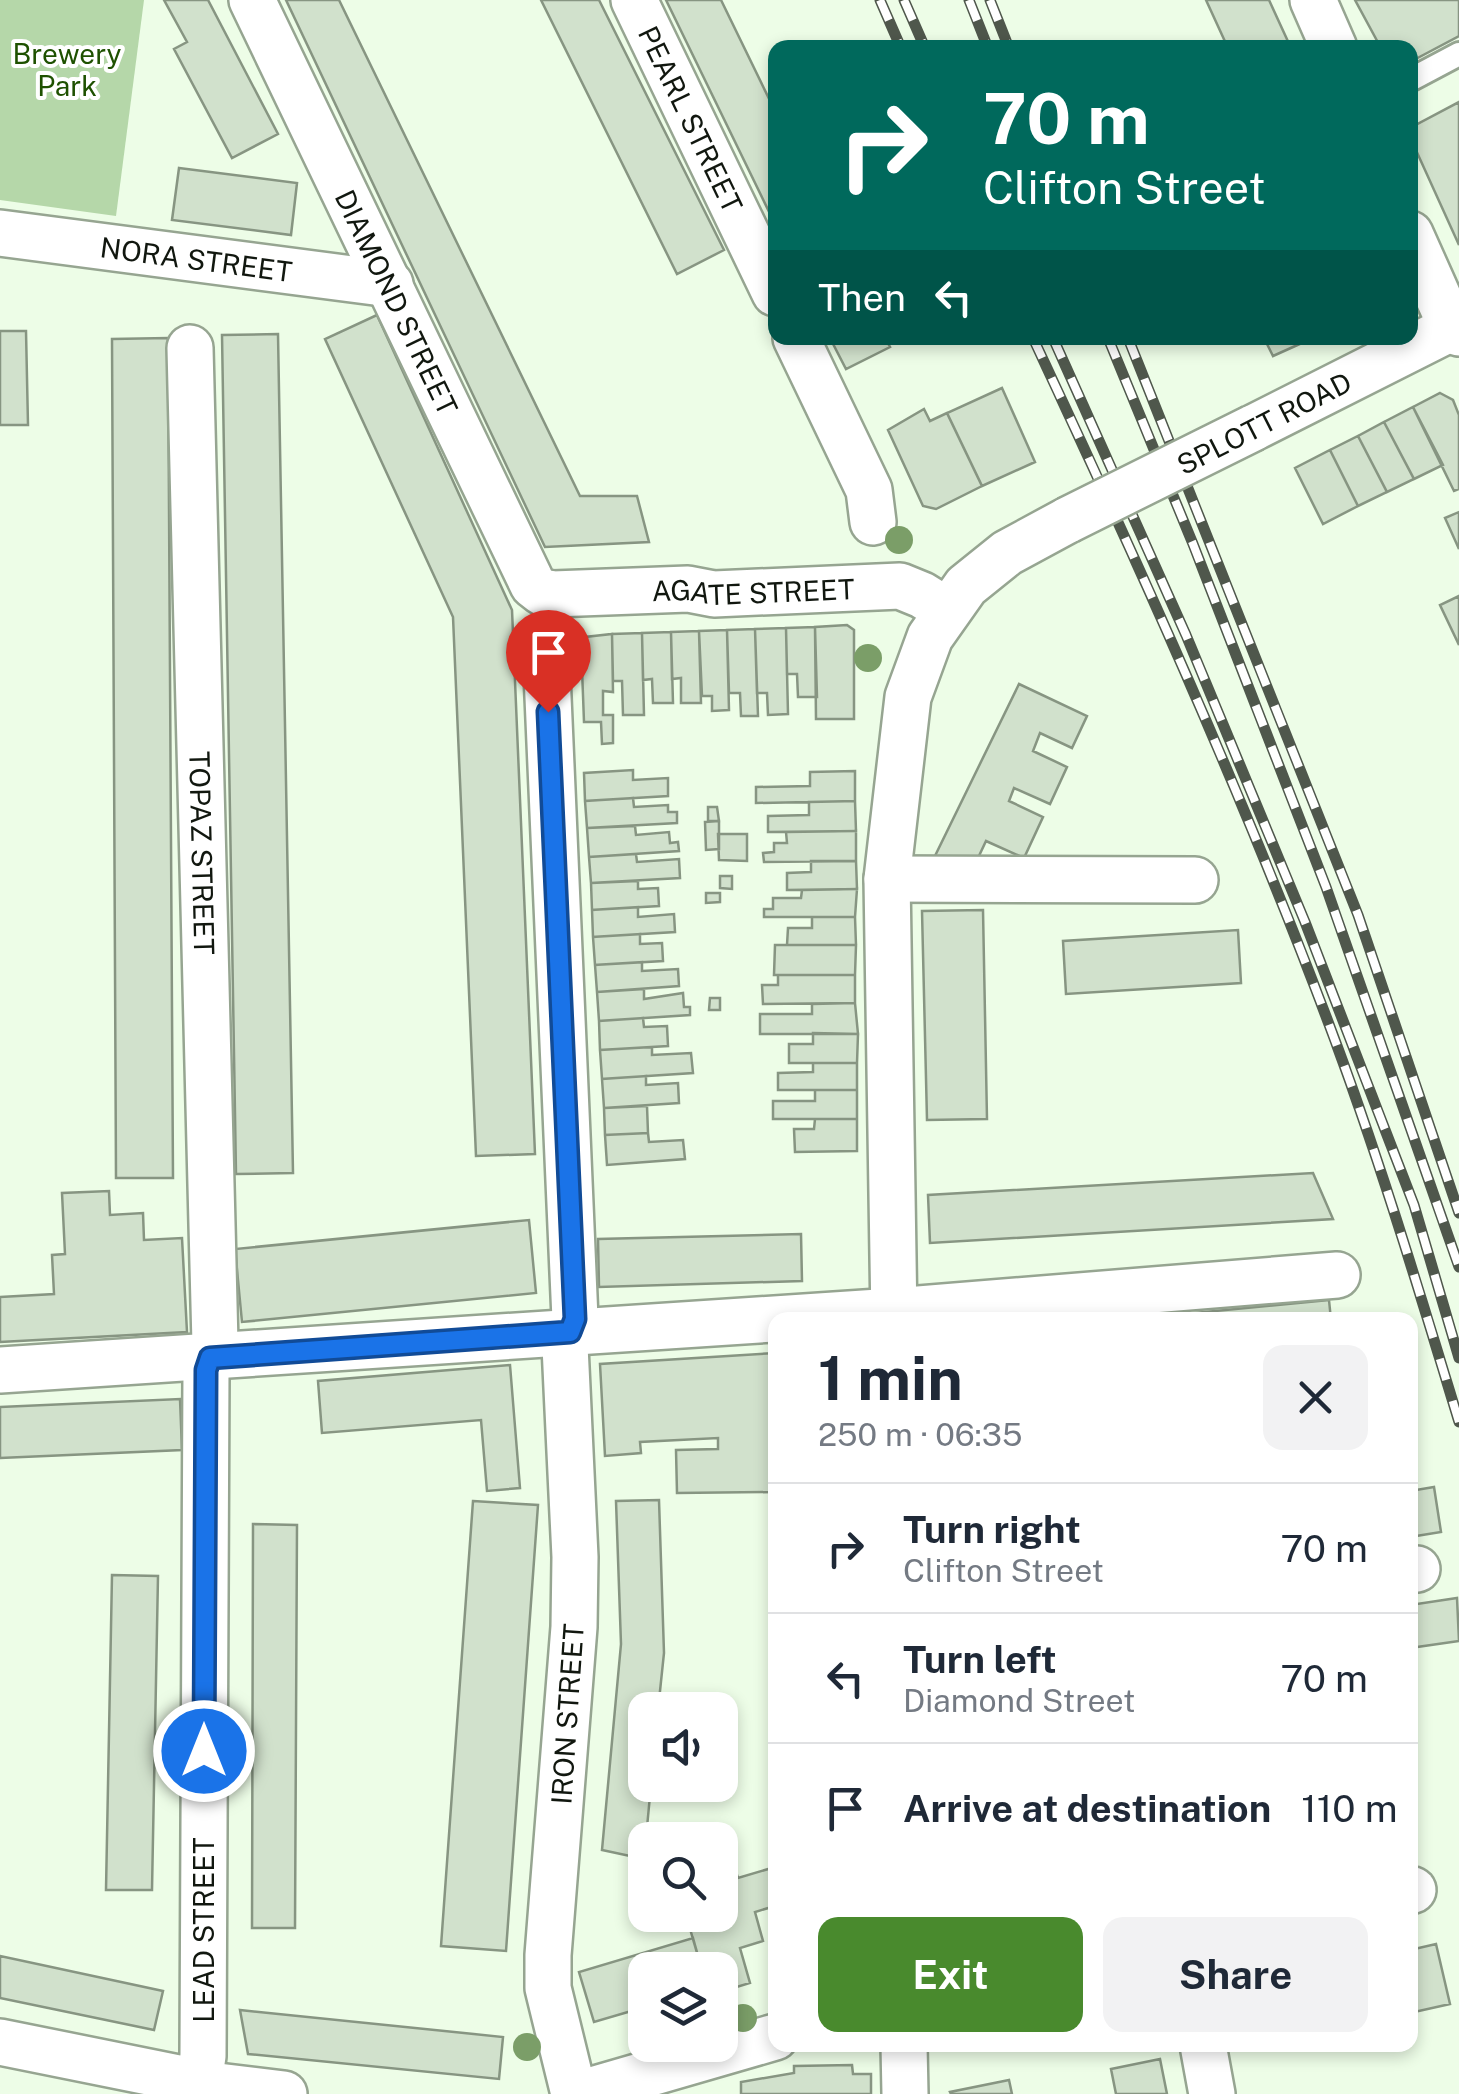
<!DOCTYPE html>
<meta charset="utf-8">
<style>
:root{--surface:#fff;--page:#f2f2f3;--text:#1f2937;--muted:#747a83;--line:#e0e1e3;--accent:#498a2d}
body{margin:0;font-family:"Public Sans",sans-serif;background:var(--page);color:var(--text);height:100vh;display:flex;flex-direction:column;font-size:38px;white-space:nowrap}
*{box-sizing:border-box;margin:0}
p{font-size:32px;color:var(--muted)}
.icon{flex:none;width:55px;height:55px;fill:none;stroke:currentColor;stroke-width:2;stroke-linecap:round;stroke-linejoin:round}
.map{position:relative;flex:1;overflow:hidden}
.drawer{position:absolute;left:768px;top:1312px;width:650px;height:740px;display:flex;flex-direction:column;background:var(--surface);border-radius:20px;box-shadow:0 5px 15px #0003}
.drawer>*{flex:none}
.top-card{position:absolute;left:768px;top:40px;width:650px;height:305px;border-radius:20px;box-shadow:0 5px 15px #0003;background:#00695c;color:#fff;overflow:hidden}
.fabs{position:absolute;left:628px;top:1692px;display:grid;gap:20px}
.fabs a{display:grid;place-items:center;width:110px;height:110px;border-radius:20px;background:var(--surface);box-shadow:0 5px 15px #0003;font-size:50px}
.pin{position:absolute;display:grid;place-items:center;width:85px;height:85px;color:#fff;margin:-102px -42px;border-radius:50% 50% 50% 0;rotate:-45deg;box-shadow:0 0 10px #0007}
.pin .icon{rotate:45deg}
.me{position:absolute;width:110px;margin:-55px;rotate:0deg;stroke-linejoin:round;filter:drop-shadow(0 0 8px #0008)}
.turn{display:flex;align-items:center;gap:35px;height:210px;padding:0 50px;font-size:45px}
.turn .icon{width:130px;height:130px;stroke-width:2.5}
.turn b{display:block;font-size:70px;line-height:85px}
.then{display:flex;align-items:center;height:95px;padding:0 50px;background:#0003;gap:20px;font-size:38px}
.round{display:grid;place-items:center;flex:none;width:105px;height:105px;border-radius:20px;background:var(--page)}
.overview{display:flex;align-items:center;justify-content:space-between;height:170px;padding:0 50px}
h1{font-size:60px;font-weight:700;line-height:75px}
.cta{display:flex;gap:20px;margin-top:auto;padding:20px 50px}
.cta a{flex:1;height:115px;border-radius:20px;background:var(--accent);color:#fff;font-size:40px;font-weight:700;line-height:115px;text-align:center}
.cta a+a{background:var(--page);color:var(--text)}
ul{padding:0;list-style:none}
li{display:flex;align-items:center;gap:30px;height:130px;padding:0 50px;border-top:2px solid var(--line)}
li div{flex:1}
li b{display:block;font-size:38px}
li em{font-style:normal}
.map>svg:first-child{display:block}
.green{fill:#b5d7a9}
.building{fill:#d1e1cc;stroke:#879582;stroke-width:2.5}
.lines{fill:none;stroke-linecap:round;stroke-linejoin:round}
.service-casing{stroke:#96a591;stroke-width:28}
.minor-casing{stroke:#96a591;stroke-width:50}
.service{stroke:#fff;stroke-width:22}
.minor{stroke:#fff;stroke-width:45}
.rail-casing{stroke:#4f574c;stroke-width:11}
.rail{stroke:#fff;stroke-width:8;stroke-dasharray:22;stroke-linecap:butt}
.minor-bridge-casing{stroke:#96a591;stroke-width:50;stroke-linecap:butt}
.minor-bridge{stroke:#fff;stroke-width:45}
.tree{fill:#7b9e68}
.route-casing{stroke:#114b97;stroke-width:25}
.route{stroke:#1a73e8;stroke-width:18}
.labels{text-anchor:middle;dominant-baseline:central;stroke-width:8;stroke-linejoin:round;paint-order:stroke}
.park-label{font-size:28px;fill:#1e5100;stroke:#fff}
.street-label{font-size:28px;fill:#11170f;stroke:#fff}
</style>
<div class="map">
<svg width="1459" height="2094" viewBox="0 0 1459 2094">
<rect width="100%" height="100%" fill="#edfde7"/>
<path class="green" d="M0,0h144l-28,216 -116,-16z"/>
<path class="building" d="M164,0h44l70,134 -46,24 -58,-109 13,-7z
M286,0h53l241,496h57l12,46 -104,5z
M541,0h58l125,250 -47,24z
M666,0h55l54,111v113z
M1206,0h63l22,48h-63z
M1355,0h104v36l-49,26v-14h-29z
M1459,102v143l-49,-108v-9z
M179,168l118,15 -6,52 -119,-15z
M377,315l135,295 23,544 -59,2 -23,-539 -128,-278z
M0,331h26l2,94h-28z
M278,334l15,839 -57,1 -14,-839z
M168,338l5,840h-57l-4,-839z
M830,338h55l5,9 -44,22z
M1264,338h49l-40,18z
M1002,388l33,74 -53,24 -35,-73z
M1440,393l13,7 6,15v74l-5,2 -41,-84z
M1413,407l30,58 -29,14 -30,-57z
M924,409l6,12 17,-8 35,73 -46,23 -13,-3 -35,-76z
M1384,422l30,57 -27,13 -29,-56z
M1358,436l29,56 -29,14 -28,-56z
M1330,450l28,56 -35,18 -28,-56z
M1459,512v37l-14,-31z
M1459,596v49l-19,-40z
M847,625l7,5v89h-38l-1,-92z
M815,627l2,70h-19l-1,-23h-10l-1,-46z
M786,628l2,86 -20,1 -1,-22h-10l-2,-64z
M755,629l3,87h-17l-1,-23h-11l-2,-63z
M727,630l2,80 -17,1v-15h-10l-3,-65z
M699,631l2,72h-20v-25l-9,1 -1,-47z
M671,632l2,71h-20l-1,-24 -9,1 -1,-47z
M642,633l2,82h-21l-1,-34h-9l-1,-47z
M612,634l1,58 -10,-1v24h10v28l-11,1 -1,-22h-17l-3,-80 4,-5z
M1019,684l68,32 -15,32 -32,-15 -7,18 34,16 -17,37 -36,-16 -5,13 34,16 -19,41 -38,-17 -8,17h-44z
M633,770v10l35,-2v18l-83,5 -1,-28z
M855,771v30l-99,2v-16l54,-1v-14z
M633,798l1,9 34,-2v7h9v11l-90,5 -2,-27z
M855,801l1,30 -88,1v-16l41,-1v-13z
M708,807h9l2,14h-11z
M719,821v28l-13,1 -1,-28z
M635,826l1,9 33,-3 1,11 8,-1 1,9 -90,6 -2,-29z
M856,831v30l-92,1 -1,-9 11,-1v-9h13l-1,-11z
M718,834h29v27l-28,-1z
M636,854l1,8 42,-3 1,19 -89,5 -2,-26z
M811,861h45l1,28 -70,1v-17l24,-1z
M720,876h12v13l-12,-1z
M638,881v8l20,-1 1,18 -67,4 -1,-27z
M857,889l-2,28h-91v-8h9v-11h28l1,-8z
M706,893h14v9l-14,1z
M638,907v10l36,-3 1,18 -82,5 -1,-27z
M983,910l4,209 -60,1 -5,-209z
M812,917h43l1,28h-69l1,-17h24z
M1238,930l3,53 -175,11 -3,-53z
M640,934v10l22,-1 1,18 -68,4 -2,-28z
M775,945h81l-1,30h-81z
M642,962v9l36,-2 1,17 -82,6 -2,-27z
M778,975h77v28l-92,1 -1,-19h16z
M644,989v10l39,-6 1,14h6v8l-91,6 -2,-29z
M710,998h10v12h-11z
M855,1003l3,31h-98v-20h52v-10z
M643,1018l1,9 23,-1 1,20 -68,4 -1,-29z
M813,1033l45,1 -1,29h-68v-19h24z
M652,1047v8l39,-2 2,20 -91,6 -2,-29z
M813,1063h44v27h-79v-17l35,-1z
M646,1076v9l32,-2 1,20 -75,5 -2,-29z
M815,1090h42v29h-84v-18h42z
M647,1106l1,27 -43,2 -1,-27z
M815,1119h42v32l-62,1 -1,-23h20z
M648,1133l1,9 34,-2 2,19 -78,6 -2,-30z
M1313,1173l20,46 -403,24 -2,-48z
M109,1191l1,24 33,-2 1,27 38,-2 5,94 -187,10v-45l54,-3 -2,-39 13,-1 -3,-61z
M529,1220l7,73 -294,29 -7,-73z
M801,1234l1,47 -203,6 -1,-48z
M1329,1300l2,20h-209z
M775,1353v139l-98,1 -1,-43 42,-1v-11l-78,4 1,11 -36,3 -5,-92z
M510,1365l10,123 -33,3 -6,-71 -159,13 -4,-52z
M180,1399l2,51 -182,8v-51z
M1434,1487l7,45 -31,5v-46z
M659,1500l5,153 -6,57h-13v75h6l-7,74 -42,-9 19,-206 -5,-143z
M473,1501l65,4 -32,446 -65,-5z
M253,1524l44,1 -2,403h-43z
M112,1575l46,1 -6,314h-46z
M1457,1598l2,43 -49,7v-43z
M734,1865l4,13 37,-11v39l-20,6 8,29 -23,7 10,35 -30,9v-22h-18l-16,-55h34v-46z
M693,1938l9,32h-57v37l-51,15 -15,-50z
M1436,1944l14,60 -40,9v-63z
M0,1956l163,35 -9,39 -154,-32z
M240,2010l263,27 -4,42 -251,-25z
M1160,2059l7,35h-51l-5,-25z
M852,2065l1,9h18v20h-130v-12l53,-9v-7z
M1009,2080l3,14h-61l-1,-2z"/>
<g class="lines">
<defs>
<path id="service" d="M1410,80l49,-26"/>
<g id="minor">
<path id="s1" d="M252,0l281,585 9,7 11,2 135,-5 26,5 186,-8 22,9 24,15"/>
<path id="s2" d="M634,0l141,293"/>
<path d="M1313,0l21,48"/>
<path id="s3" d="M0,233l390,51"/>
<path d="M1410,234l34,76 15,23"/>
<path d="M796,338l73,152 4,32"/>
<path id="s4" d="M190,348l25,996 -9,26 -3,686 -6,38"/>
<path d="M1253,428l206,-104"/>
<path d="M547,674l28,645 -10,27 10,211 -1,70 -26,328v33l26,106"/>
<path d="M887,879l308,1"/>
<path d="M894,1320l-7,-441 21,-182 22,-60 36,-51 41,-33 61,-33"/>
<path d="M0,1370l894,-59 443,-36"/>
<path d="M1410,1570l7,-1"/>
<path d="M1410,1891l3,-1"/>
<path d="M0,2042l218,44 66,8"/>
<path d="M904,2045l1,49"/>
<path d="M1203,2045l9,49"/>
<path d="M578,2094l197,-57"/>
</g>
</defs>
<use href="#service" class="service-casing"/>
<use href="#minor" class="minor-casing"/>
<use href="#service" class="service"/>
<use href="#minor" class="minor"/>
<defs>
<path id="rail" d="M880,0l21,48
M904,0l21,48
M969,0l19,48
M990,0l19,48
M1033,338c104,223 207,450 294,681 50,132 91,268 132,403
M1053,338l133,297 119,287 109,283 45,153
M1108,338l85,206 133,343 133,380
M1128,338l230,577 101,298"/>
</defs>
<use href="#rail" class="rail-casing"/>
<use href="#rail" class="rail"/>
<defs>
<path id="minor-bridge" d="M1068,520l185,-92"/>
</defs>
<use href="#minor-bridge" class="minor-bridge-casing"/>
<use href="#minor-bridge" class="minor-bridge"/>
</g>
<g class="tree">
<circle cx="899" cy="540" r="14"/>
<circle cx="537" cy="631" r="14"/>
<circle cx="868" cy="658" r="14"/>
<circle cx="743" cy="2018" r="14"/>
<circle cx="527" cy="2047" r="14"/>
</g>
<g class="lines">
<defs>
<path id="route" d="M204,1751l2,-381 4,-12 360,-26 5,-13 -27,-607"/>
</defs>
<use href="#route" class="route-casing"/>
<use href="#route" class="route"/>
</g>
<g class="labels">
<g class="park-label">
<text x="67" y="53">Brewery<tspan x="67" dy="32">Park</tspan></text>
</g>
<g class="street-label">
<text stroke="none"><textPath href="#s2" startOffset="132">PEARL STREET</textPath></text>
<text stroke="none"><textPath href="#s3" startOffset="198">NORA STREET</textPath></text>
<text stroke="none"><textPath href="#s1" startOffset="335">DIAMOND STREET</textPath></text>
<text transform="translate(1264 423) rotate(-27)">SPLOTT ROAD</text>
<text stroke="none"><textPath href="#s1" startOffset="872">AGATE STREET</textPath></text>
<text stroke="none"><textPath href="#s4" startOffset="505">TOPAZ STREET</textPath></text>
<text transform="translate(567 1714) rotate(-86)">IRON STREET</text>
<text transform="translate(203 1930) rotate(-90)">LEAD STREET</text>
</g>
</g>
</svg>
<div class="fabs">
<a><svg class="icon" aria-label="sound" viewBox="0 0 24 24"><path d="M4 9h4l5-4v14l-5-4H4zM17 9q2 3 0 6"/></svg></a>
<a><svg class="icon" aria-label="search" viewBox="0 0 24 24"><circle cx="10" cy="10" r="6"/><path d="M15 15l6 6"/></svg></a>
<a><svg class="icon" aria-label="layers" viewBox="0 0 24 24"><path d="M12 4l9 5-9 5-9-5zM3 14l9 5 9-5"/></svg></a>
</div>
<div class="pin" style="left:548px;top:712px;background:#d93025"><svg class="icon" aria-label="arrive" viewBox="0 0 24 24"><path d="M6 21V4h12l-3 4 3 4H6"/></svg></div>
<svg class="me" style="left:204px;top:1751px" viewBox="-20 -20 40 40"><circle r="17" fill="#1a73e8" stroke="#fff" stroke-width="3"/><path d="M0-11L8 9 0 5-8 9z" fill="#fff"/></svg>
<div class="top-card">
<div class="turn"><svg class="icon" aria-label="right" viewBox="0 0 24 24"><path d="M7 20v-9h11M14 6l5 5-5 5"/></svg><div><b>70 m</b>Clifton Street</div></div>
<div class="then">Then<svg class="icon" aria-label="left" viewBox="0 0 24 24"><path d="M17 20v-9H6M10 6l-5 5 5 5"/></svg></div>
</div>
<section class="drawer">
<div class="overview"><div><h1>1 min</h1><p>250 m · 06:35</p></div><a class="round"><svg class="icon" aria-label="close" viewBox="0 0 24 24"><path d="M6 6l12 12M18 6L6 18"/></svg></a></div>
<ul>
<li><svg class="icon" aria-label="right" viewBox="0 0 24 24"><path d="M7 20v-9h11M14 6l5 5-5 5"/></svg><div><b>Turn right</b><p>Clifton Street</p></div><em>70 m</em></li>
<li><svg class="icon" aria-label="left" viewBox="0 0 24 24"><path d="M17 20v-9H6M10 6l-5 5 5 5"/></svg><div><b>Turn left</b><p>Diamond Street</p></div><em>70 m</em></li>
<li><svg class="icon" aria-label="arrive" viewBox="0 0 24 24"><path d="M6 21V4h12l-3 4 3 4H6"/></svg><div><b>Arrive at destination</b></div><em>110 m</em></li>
</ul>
<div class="cta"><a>Exit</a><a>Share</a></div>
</section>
</div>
